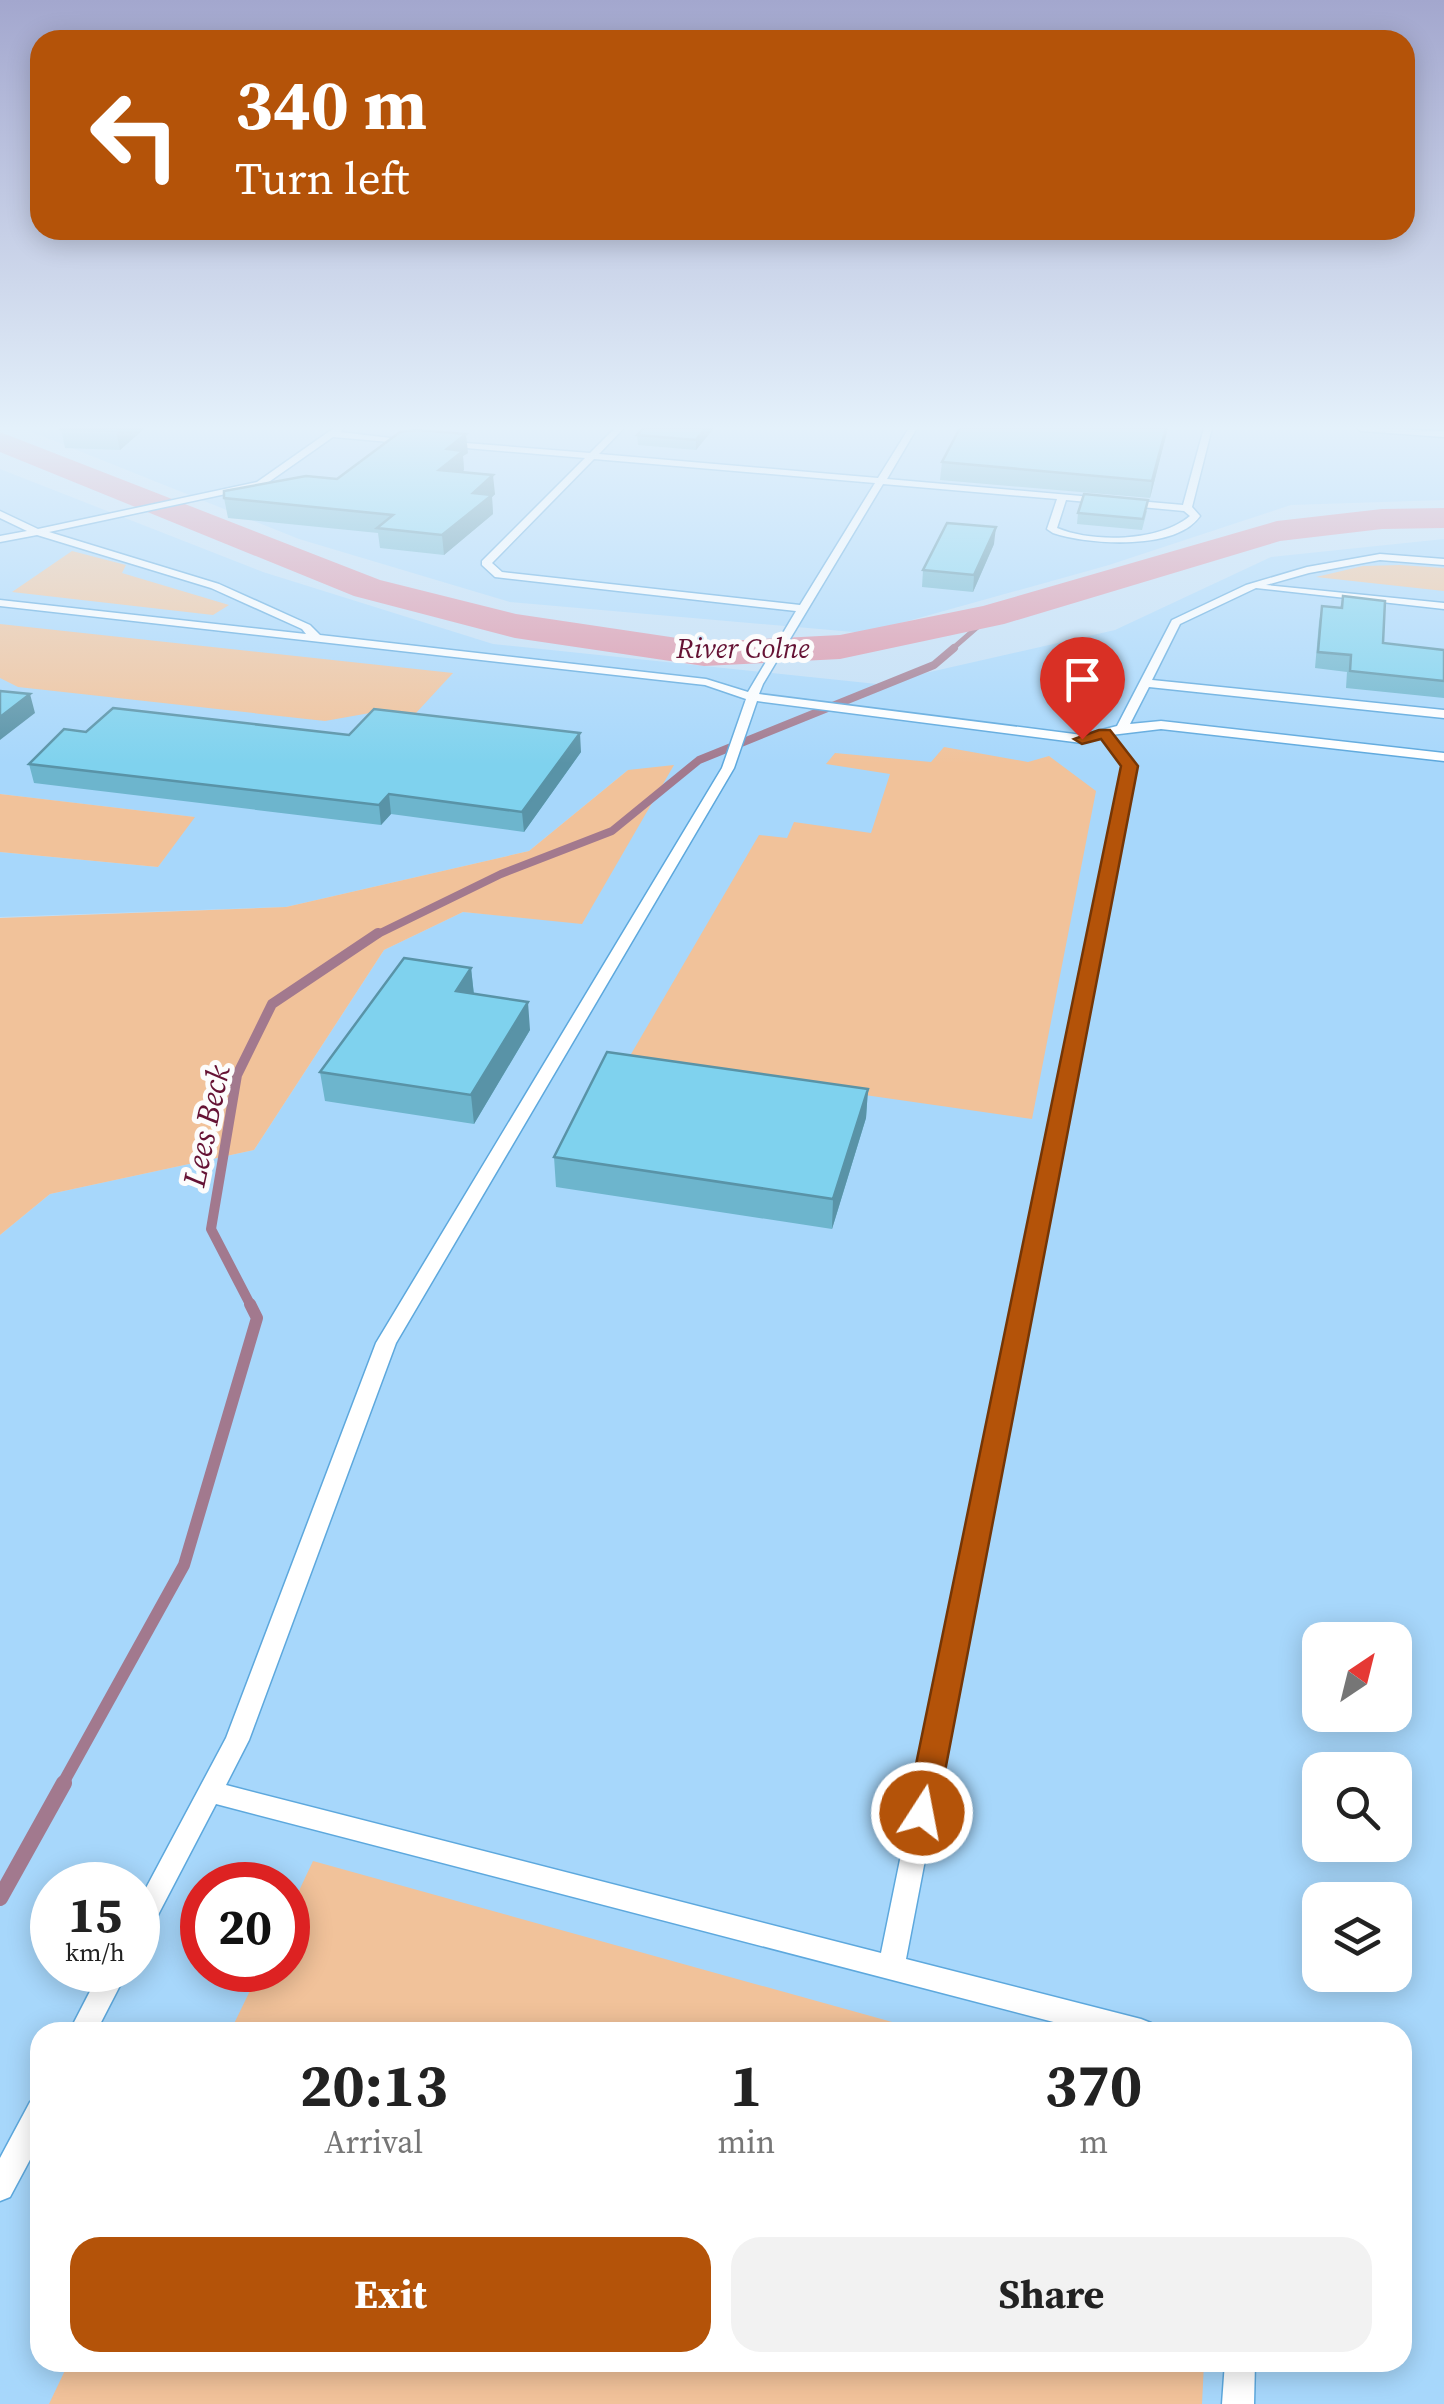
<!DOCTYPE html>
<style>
:root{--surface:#fff;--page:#f2f2f2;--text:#222;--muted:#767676;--accent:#b45309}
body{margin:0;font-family:"Source Serif 4",serif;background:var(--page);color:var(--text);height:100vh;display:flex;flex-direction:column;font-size:38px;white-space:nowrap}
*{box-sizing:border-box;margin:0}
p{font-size:32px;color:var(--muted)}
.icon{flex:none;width:55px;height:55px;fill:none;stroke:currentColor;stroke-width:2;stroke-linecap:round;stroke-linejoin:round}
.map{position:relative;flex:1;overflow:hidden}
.panel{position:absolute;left:30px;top:2022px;width:1382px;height:350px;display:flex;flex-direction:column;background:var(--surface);border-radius:30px;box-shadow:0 5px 25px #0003}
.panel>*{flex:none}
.hud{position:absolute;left:30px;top:30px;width:1385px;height:210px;border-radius:30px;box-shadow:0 5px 25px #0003;background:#b45309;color:#fff;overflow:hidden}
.needle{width:65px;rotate:35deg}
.fabs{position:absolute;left:1302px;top:1622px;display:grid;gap:20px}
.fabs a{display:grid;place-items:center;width:110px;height:110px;border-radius:20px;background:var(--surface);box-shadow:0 5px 25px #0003;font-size:50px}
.speed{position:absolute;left:30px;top:1862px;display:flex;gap:20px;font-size:50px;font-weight:700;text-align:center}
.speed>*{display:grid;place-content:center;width:130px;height:130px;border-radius:50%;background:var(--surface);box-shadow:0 5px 25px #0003;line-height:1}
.speed small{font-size:25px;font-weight:400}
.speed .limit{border:15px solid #d22;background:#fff;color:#111}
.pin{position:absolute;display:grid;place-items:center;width:85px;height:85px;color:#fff;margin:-102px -42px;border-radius:50% 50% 50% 0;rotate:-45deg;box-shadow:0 0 10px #0007}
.pin .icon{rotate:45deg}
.me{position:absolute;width:110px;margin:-55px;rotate:11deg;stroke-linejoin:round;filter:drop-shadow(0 0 8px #0008)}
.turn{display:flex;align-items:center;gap:35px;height:210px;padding:0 40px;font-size:45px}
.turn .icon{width:130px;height:130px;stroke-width:2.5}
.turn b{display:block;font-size:70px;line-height:85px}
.eta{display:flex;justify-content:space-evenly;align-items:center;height:170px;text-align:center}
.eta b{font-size:60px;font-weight:700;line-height:70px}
.button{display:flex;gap:20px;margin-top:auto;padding:20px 40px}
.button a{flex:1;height:115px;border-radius:30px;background:var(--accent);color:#fff;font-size:40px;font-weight:700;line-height:115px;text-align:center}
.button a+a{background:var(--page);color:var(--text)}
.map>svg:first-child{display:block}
.built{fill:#a7d7fb;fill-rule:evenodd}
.green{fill:#f1c29a}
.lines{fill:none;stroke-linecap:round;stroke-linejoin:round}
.stream-far4{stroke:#a2798e;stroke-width:5}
.stream-far3{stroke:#a2798e;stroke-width:8}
.stream-far2{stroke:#a2798e;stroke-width:10}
.stream-far1{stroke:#a2798e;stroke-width:12}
.stream{stroke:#a2798e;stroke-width:16}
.river{fill:#dc94a8;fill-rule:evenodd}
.lane-casing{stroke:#5da8dd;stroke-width:3}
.lane{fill:#fff;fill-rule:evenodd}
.wall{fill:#6db5cd}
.shaded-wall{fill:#5993a7}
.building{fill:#7fd2ee;stroke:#5993a7;stroke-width:2.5}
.route{fill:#b45309;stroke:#753606;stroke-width:2.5}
.labels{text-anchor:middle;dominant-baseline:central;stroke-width:10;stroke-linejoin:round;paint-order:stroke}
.far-water-label{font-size:28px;font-style:italic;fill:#651234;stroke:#fcfcfc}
.water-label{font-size:32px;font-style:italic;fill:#651234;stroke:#fcfcfc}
</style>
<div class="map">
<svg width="1444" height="2404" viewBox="0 0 1444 2404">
<rect width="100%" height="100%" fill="#c3dff6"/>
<path class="built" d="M22,428h1422v72l-153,5 -182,60 -244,68 -355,-31 -211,-63z
M0,469l263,103 230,72 384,40 238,-54 156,-73 173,-18v1865h-1444v-1169l50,-41 204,-44 130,-200 79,-38 119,11 46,-153 -99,81 -243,56 -286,10v-65l158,15 36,-50 -194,-23zM1320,1640h75v75h-75zM1320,1770h75v75h-75zM52,1885h86v85h-86zM202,1885h86v85h-86zM1320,1900h75v75h-75zM40,2032h1362v330h-1362z"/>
<path class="green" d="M72,551l54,14 -4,8 107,32 -16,10 -201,-23z
M1400,565l44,3v23l-128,-14 47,-11z
M0,624l453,49 -37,40 -35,-2 -56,10 -307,-34 -18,-9z
M944,747l84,15 21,-6 47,35 -64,328 -405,-58 132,-226 28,3 7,-16 77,11 19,-59 -64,-10 9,-11 96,9z
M674,765l-92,159 -119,-12 -79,38 -130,200 -204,44 -50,41v-317l286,-11 243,-56 99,-81z
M0,794l195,23 -37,50 -158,-15z
M313,1861l615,171h-698l30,-62h28v-56z
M69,2362h1135v1l-2,41h-1153z"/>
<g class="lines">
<path class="stream-far4" d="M951,650l39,-34"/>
<path class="stream-far3" d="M374,936l127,-62 111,-43 87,-71 235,-95 20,-17"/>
<path class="stream-far2" d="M251,1306l-40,-77 26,-154 35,-71 106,-71"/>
<path class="stream-far1" d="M62,1785l122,-220 73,-247 -7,-14"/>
<path class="stream" d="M0,1898l64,-115"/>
<path class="river" d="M0,432l380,148 136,34 188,28 136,-7 143,-29 294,-85 105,-12 62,-1v20l-62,1 -102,12 -276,83 -164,35 -136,7 -189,-28 -161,-42 -354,-144z"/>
<defs>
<path id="lane" d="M334,428h10l-4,4 76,9 -4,3 -79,-7 -70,49 -214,46 170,52 91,41 10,10 386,44 42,13 48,-81 -301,-34 -13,-12v-4l103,-103 -142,-12 -3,-5 150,12 25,-25h9l-25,26 279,24 31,-50h8l-30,51 296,26 21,-77h8l-20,79 8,9c-24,35 -111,29 -147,17l-6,-4 10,-30 -174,-15 -120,200 -4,10 323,41 35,-9 55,-106 74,-35 61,-18 73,-13 64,5v6l-64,-5 -71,13 -43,12 178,18v6l-188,-21 -76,36 -28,56 292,30v8l-295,-31 -19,37 31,-3 283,32v8l-283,-32 -50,6 24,31 -229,1193 235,60 10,4 3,9h-62l-876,-228 -69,132 -9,4v-37l88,-165 150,-395 346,-575 24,-69 -41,-14 -705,-79v-6l306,34 -4,-5 -91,-41 -174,-53 -37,7v-6l27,-5 -27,-13v-7l38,18 219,-47zM594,459l281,24 -75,122 -298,-33 -10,-9zM1066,500l118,11 6,5c-31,26 -97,27 -133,12zM757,701l325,42 19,-6 22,29 -242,1187 -655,-168 23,-45 147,-397 338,-575z
M1357,428l87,3v6l-83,-6z
M101,1970h27l-32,62h-27z
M40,2098v43l-30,56 -10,4v-43l30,-56z
M1225,2362h30l-1,42h-32z"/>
</defs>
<use href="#lane" class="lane-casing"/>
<use href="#lane" class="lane"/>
</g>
<path class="wall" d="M145,428l-25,22 -55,-2 -4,-19z
M714,428l-18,22 -58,-5 -1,-10z
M960,428h208l-18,70 -210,-18 2,-18z
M468,453l-5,3 1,14 -2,2 33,22 -3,3 1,17 -49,41 -64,-7 -2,-15 -150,-15 -4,-20 113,-19z
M1147,511l-5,19 -65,-6 1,-11z
M994,544l-21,48 -51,-5 1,-17z
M1343,596l40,47 61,7v48l-98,-10 1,-16 -32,-4 4,-46 3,-16 18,2z
M86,732l263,3 232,17 -57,80 -133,-18 -10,11 -347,-42 -5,-19z
M471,968l3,26 56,36 -56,94 -149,-23 -5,-29z
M868,1089l-2,29 -34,111 -276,-42 -2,-30z"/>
<path class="shaded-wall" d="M120,428h25l-25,22 -4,-19z
M705,428h9l-18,22v-10z
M1166,428h2l-18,70 2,-17z
M466,434l2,19 -5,3 1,14 -23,19 -2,-19 8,-21z
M493,475l2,19 -3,3 1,17 -49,41 -2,-20 31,-42z
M996,527l-2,17 -21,48 1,-17z
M30,694l5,19 -35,27v-23z
M580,733l1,19 -57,80 -2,-20z
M389,794l2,20 -10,11 -2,-20z
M471,968l3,28 -18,-5z
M528,1002l2,28 -56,94 -3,-29z
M868,1089l-2,29 -34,111 1,-30z"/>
<path class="building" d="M62,428h58l-4,3 -55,-2z
M644,428h61l-9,12 -59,-5z
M960,428h206l-14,53 -210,-19z
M417,430l49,4 -19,15 16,2 -24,19 54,5 -20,18 19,2 -50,40 -65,-7 16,-13 -169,-17v-7l82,-15 31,3 63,-47z
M1084,494l64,6 -5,19 -65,-6z
M947,523l49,4 -22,48 -51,-5z
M1343,596l42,5 -2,42 61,7v31l-94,-10 1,-16 -33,-3 4,-46 20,2z
M0,691l30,3 -30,23z
M113,708l236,27 25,-26 206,24 -58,79 -133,-18 -10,11 -350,-41 35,-35 22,3z
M404,958l67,10 -15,23 72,11 -57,93 -151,-23z
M607,1052l261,37 -35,110 -279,-42z"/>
<linearGradient id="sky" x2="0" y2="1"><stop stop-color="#a3a7ce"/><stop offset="0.56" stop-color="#e4f1fb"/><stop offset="1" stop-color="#e4f1fb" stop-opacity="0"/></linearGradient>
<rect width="1444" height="764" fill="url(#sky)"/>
<path class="route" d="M1099,730h11l28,36 -201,1047 -4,10 -11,4 -12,-4 -4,-10 215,-1047 -20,-27 -19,5 -8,-5z"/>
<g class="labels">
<g class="far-water-label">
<text x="743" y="648">River Colne</text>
</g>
<g class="water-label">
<text transform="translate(206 1126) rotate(-78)">Lees Beck</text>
</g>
</g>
</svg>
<div class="fabs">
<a><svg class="needle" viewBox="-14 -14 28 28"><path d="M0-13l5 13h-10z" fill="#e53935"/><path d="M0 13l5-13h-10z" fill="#767676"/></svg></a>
<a><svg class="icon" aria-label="search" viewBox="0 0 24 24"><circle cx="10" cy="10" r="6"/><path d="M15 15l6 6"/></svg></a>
<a><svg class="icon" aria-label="layers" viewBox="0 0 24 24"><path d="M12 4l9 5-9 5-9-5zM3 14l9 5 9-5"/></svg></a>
</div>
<div class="speed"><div>15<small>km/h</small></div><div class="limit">20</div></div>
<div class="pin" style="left:1082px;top:739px;background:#d93025"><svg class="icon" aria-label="arrive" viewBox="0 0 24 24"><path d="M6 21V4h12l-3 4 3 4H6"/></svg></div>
<svg class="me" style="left:922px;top:1813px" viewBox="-20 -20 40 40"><circle r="17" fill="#b45309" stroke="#fff" stroke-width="3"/><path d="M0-11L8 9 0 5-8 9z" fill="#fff"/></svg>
<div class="hud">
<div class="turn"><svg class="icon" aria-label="left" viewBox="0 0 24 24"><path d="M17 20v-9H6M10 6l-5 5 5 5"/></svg><div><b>340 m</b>Turn left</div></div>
</div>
<section class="panel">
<div class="eta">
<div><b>20:13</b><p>Arrival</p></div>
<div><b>1</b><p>min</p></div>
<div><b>370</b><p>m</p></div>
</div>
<div class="button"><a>Exit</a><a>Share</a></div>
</section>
</div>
